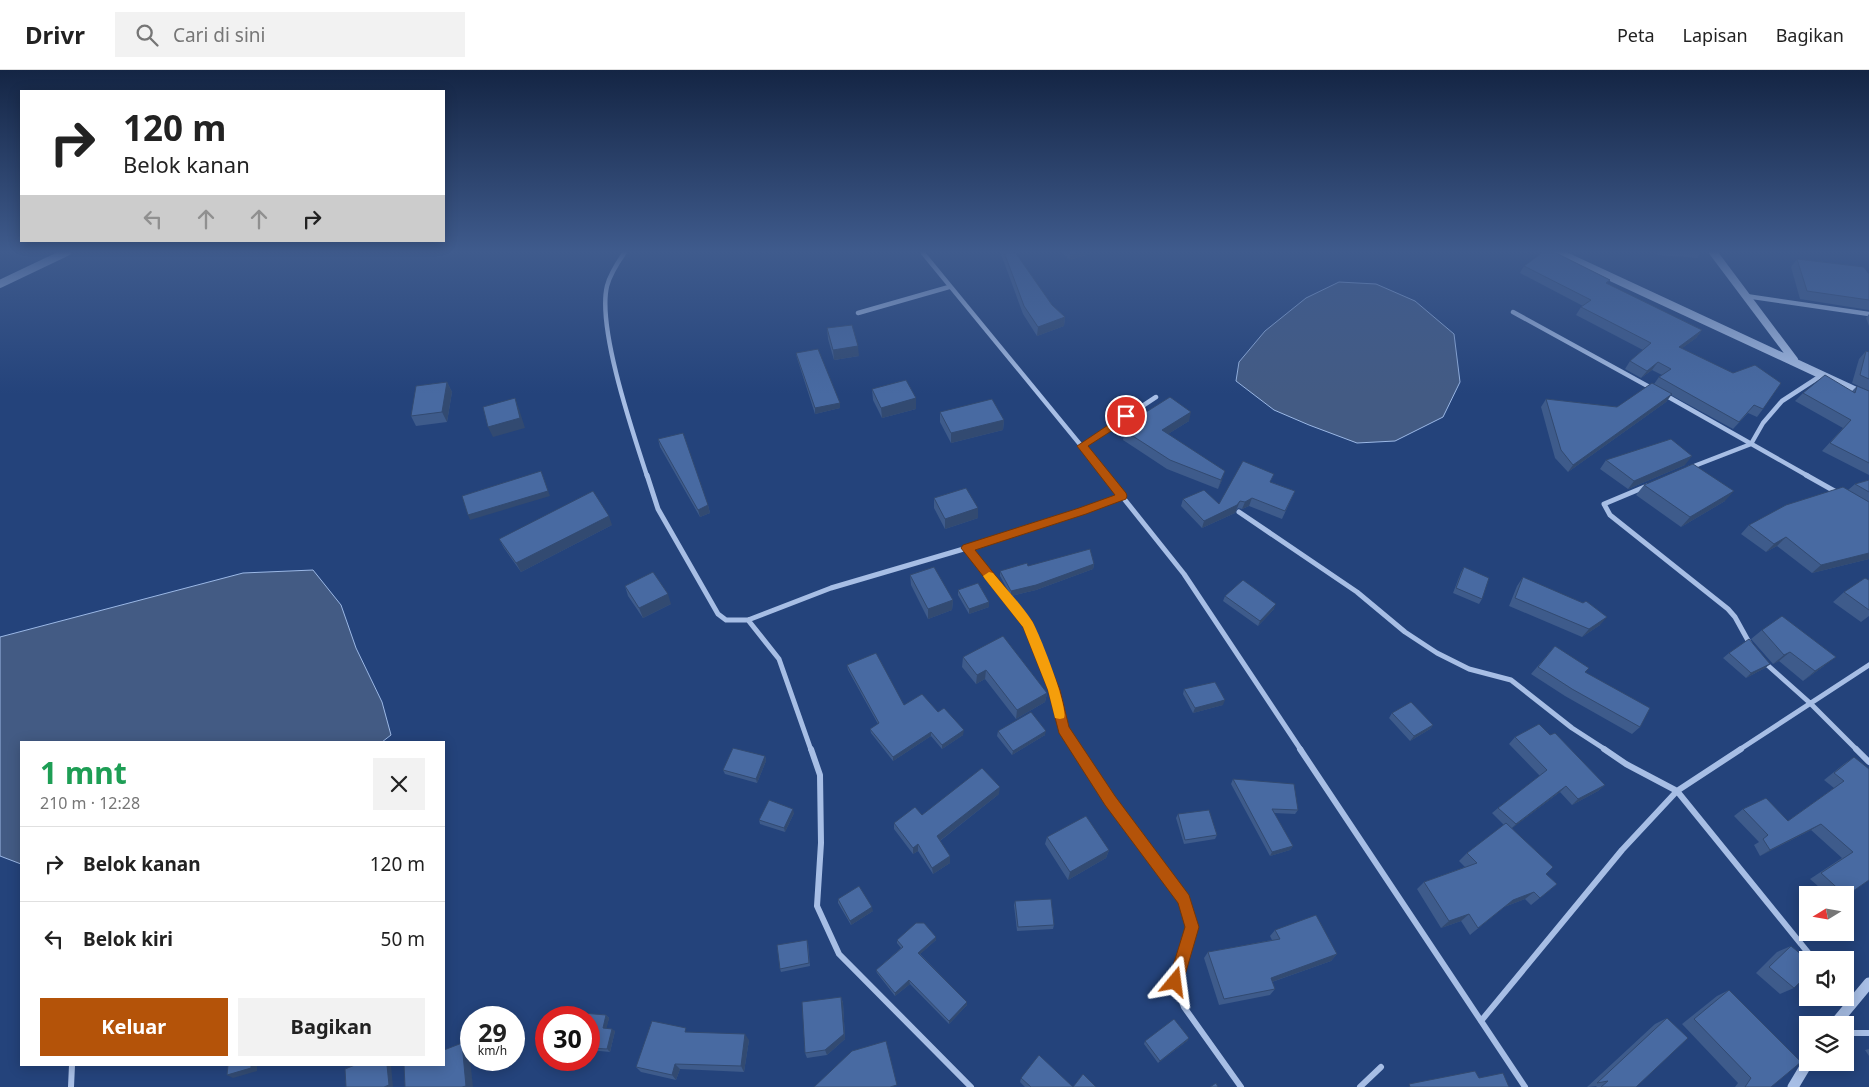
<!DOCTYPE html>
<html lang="id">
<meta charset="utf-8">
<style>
:root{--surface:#fff;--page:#f2f2f2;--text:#222;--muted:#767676;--line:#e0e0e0;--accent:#b45309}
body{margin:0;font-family:"Noto Sans",sans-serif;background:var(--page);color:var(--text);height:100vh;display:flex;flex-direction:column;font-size:19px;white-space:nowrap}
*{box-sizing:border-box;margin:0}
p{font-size:16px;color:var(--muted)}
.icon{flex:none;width:28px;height:28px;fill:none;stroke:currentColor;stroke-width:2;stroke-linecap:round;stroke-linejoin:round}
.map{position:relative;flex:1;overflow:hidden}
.panel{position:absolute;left:20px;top:671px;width:425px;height:325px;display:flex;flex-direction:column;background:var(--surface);border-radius:0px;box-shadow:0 2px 12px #0003}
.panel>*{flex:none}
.guide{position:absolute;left:20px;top:20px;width:425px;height:152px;border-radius:0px;box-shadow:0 2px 12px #0003;background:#fff;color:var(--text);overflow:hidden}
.needle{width:32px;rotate:259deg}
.buttons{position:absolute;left:1799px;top:816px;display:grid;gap:10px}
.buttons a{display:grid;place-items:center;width:55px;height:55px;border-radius:0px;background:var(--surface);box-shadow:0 2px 12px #0003;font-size:25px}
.speed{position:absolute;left:460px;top:936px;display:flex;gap:10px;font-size:25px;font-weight:700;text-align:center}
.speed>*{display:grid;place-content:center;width:65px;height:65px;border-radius:50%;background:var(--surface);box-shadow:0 2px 12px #0003;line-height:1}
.speed small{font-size:12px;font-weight:400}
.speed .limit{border:8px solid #d22;background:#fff;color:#111}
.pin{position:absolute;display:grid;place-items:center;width:42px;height:42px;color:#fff;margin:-21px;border:2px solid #fff;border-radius:50%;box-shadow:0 1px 5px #0007}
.me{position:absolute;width:55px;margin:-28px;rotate:16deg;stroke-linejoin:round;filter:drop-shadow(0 0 4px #0008)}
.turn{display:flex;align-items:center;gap:18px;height:105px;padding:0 20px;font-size:22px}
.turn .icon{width:65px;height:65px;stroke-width:2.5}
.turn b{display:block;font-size:35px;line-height:42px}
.lanes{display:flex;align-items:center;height:48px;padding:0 20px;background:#0003;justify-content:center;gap:25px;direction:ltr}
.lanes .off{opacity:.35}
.round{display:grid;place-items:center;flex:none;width:52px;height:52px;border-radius:0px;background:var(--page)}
.overview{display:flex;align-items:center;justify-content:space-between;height:85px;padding:0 20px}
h1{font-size:30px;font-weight:700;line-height:38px;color:#1e9e55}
.action{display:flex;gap:10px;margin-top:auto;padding:10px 20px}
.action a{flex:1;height:58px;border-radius:0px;background:var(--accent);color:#fff;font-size:20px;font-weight:700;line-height:58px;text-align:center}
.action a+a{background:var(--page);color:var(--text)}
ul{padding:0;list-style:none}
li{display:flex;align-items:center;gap:15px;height:75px;padding:0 20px;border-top:1px solid var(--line)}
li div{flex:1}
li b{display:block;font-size:19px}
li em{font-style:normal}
header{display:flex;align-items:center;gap:30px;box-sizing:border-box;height:70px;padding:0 25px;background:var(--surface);border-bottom:1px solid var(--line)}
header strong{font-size:24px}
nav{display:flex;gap:28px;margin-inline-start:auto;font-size:18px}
.search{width:350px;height:45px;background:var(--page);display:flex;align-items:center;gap:12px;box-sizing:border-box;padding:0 18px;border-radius:0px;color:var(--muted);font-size:19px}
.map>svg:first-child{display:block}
.water{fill:#435b84;stroke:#9bb8e6}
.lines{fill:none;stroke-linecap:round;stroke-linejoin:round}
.minor-far2{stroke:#a7bee5;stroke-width:4.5}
.minor-far1{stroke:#a7bee5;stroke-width:5}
.minor{stroke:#a7bee5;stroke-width:6}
.tertiary-far1{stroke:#a7bee5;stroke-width:8}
.tertiary{stroke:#a7bee5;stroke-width:11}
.wall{fill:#3e5b8b}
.shaded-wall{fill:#324a71}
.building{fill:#486aa2;stroke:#324a71}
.route{fill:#b45309;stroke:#753606}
.slow{fill:#f59e0b}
</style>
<header>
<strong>Drivr</strong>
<div class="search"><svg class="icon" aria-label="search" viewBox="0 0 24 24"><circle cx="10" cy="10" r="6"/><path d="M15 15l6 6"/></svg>Cari di sini</div>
<nav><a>Peta</a><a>Lapisan</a><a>Bagikan</a></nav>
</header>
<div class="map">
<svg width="1869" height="1017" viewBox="0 0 1869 1017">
<rect width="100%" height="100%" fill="#24437b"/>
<path class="water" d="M1339,212l37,2 39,17 39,33 6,48 -17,35 -48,24 -38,2 -48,-18 -35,-15 -38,-29 3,-19 26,-31 41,-33z
M313,500l28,35 15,43 26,54 9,33 -9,7h-361v122l-21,-8v-219l243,-64z"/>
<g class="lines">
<path class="minor-far2" d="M625,182c-7,10 -15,22 -18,34 -10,42 26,147 40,190
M923,183l183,223
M1746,226l123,18
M1513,242l140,77
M858,243l91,-26
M1665,325l143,81
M1082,376l74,-49
M1689,398l62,-24 12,-21 19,-22 40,-26"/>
<path class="minor-far1" d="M647,405l11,34 60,105 8,6h22l83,-32 136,-40 116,-37 39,-15
M1105,405l79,99 117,176
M1806,405l32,18
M1647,416l-43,18 6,11 118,94 7,8 16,29
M1239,442l118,80 48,40 32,21 32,16 42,11 61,48 34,22
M967,478l60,76 27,67 10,38 14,21
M748,550l31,39 32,91
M1764,592l46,41 47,47
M1739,680l130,-85"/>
<path class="minor" d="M811,679l9,26 1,68 -4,63 22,48 132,133
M1077,679l33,51 74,100 8,27 -17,56 9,24 57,80
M1300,679l225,338
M1604,679l22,15 51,27 137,169
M1856,679l13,13
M1481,951l141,-171 55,-59 64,-42
M1845,963h24
M71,1017l1,-22
M1360,1017l21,-20"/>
<path class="tertiary-far1" d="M1557,182l312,145
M1713,182l81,108
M0,214l67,-32"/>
<path class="tertiary" d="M1834,955l35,-42
M1793,1017l15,-25"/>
</g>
<path class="wall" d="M1001,182h14l37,53 13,12 -1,9 -27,10 -14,-22 -22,-60z
M1062,182h31v1l-24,7z
M1657,182h44l-3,6 -40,-3z
M1797,189l72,15v36l-69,-11 -9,-32z
M1524,196l84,18 94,46 -6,8 -14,10 81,61 -6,8 -9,-4 -15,16 -62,-34 -5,7 -98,70 -13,-14 -14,-51 5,-8 71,8 37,-23 5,-7 3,-2 -10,-5 -11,8 -16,-9 5,-8 13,-11 -67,-35 5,-8 2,-1 -63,-33z
M1869,244v12l-3,-8z
M827,258l32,28 -25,4 -6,-21z
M1866,281l3,1v39l-17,-8 7,-24z
M796,283l44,50v5l-25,6 -18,-56z
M447,312l5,10 -5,30 -31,4 -5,-10z
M1857,316l12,5v84l-47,-24 21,-23 -48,-27 8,-8 49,-2z
M872,319l44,20 -34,9 -9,-18z
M940,342l64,8 -1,10 -52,13 -11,-21z
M1143,344l46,7 -21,13 54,46 -4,9 -51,-20 -44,-29 2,-9 17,-12z
M658,369l50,66 2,8 -10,4 -40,-70z
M1606,390l79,5 -57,24 -28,-20z
M1869,410v79l-57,14 -35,-27 -11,6 -25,-18 8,-9 99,-35 7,-6z
M1271,412l24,9 -13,28 -33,-13 -7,3 -4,-1 -3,5 -33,15 -21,-22 2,-7 36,5z
M1644,415l81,16 -44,26 -45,-32z
M934,428l44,20 -33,11 -11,-21z
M612,455l-91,47 -17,-24 -5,-9z
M1094,494l-1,5 -57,21 -25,6 -11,-20v-5l28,-5z
M1464,497l18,32 -3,5 -26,-11 8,-21z
M910,505l43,25 -1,10 -24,9 -17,-34z
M1523,507l77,48 -18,12 -73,-31 8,-20z
M1869,510v36l-8,6 -28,-20 11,-10z
M625,516l46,18 -28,14 -15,-22z
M958,520l31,12v5l-20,7 -11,-19z
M1225,526l49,13 -16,17 -35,-25z
M1762,560l62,36 -21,15 -24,-20 -6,3 -22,-25z
M1555,576l85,81 -8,7 -67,-38 -34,-22z
M1729,583l41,11 -5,4 -19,10 -23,-20z
M963,587l84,36 -2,9 -29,17 -31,-40 -9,5 -14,-17z
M847,595l57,40 34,7 25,23 -21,14 -11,-13 -38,25 -22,-28 -1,-4 8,-5 -30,-54z
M1184,619l39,16 -30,8 -10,-19z
M1392,643l41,12 -3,4 -20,12 -21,-23z
M998,661l47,4 -33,20 -15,-19z
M1550,665l55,50 -7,6 -26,14 -12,-13 -48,36 34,46 11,10 -26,21 -6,-6 -21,8 -34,28 -9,-14 -20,7 -24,-39 7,-7 41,-15 -6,-6 8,-8 37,-28 -12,-12 6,-5 42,-32 -31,-32 6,-7z
M765,686l1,5 -9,22 -32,-9 -2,-4z
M1854,687l15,123 -24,16v-1h-17l-18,-16 32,-21 -31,-28 -51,26 -6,-11 5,-3 -25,-26 9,-7 45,12 46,-33 -10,-8 20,-16z
M1233,709l65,31 -3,4 -21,-1 19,33 -3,4 -20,6 -39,-72z
M999,724l-59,47 10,15v7l-17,11 -15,-23 -5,3 -19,-25v-6z
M794,743l-9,19 -25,-8 -1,-4z
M1178,744l39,21 -2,4 -31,5 -8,-26z
M1047,767l62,13 -3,8 -38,22 -23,-36z
M838,829l35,12 -22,14 -13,-22z
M1015,831l39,24 -1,4 -36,2 -3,-26z
M1275,860l62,24 -6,7 -59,21 3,7 -5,6 -51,10 -15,-47 4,-6 64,-12 -2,-4z
M936,867v3l-16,14 47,48v3l-18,19 -39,-40 -15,12 -18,-23 -1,-3 25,-22 -4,-5v-3z
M808,873l2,23 -29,6 -1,-3z
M1791,876l3,42 -14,6 -24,-21 21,-21z
M1729,920l42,97h-36l3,-4 -56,-59 35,-28z
M841,927l2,6 2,36 -18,16 -20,3 -2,-5z
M606,945l3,3 -3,10 9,3 -5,21 -21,-2v-32z
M1667,948l-31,69h-40l1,-1 -10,1 68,-63z
M689,962l60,8 -5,32 -64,-3 -4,11 -35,-8 -5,-5z
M1189,968l-2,3 -29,22 -14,-19 1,-3z
M1869,979v7l-4,-6z
M1021,1008l52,9h23h-71l-5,-5z"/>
<path class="shaded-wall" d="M1079,182h14v1l-24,7 1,-5z
M1065,247l-1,9 -27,10 1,-9z
M1702,260l-6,8 -23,17 6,-8z
M858,276l1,10 -25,4 -1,-10z
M1658,292l-6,8 -11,8 6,-7z
M447,312l5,10 -5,30 -5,-10z
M1672,324l-6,8 -98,70 5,-7z
M515,328l4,11 6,19 -32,9 -5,-10z
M916,328v11l-34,9 -1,-10z
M840,333v5l-25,6v-6z
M1191,342l-2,9 -29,18 2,-9z
M1004,350l-1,10 -52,13v-10z
M1692,386l-7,9 -57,24 6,-8z
M541,401l9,25 -80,24 -2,-5z
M1225,401l-3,9 -4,9 3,-9z
M1734,421l-9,10 -44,26 9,-10z
M1252,428l-3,8 -7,3 3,-7z
M1240,431l-5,12 -33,15 2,-7z
M708,435l2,8 -10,4 -2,-7z
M978,438v10l-33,11v-10z
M609,446l3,9 -91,47 -5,-9z
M1786,467l-9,9 -11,6 8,-8z
M1869,483v6l-57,14 9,-8z
M1094,494l-1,5 -57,21 -25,6v-5z
M668,524l3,10 -28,14 -4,-10z
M953,530l-1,10 -24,9v-10z
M989,532v5l-20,7v-5z
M1276,534l-2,5 -16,17 2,-5z
M1607,547l-7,8 -18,12 7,-8z
M1790,582l-11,9 -6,3 11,-9z
M1836,587l-12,9 -21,15 12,-10z
M1770,594l-5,4 -19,10 5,-5z
M986,600l-1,9 -9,5 1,-9z
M1047,623l-2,9 -29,17 1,-9z
M1225,630l-2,5 -30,8 2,-5z
M1433,655l-3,4 -20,12 4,-5z
M964,660l-1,5 -21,14v-4z
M1046,661l-1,4 -33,20 1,-4z
M931,662v4l-38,25v-4z
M765,686l1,5 -9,22 -1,-4z
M1605,715l-7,6 -26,14 6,-6z
M1566,716l-6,6 -50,38 6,-6z
M1000,717l-1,7 -62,49v-7z
M793,739l1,4 -9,19 -1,-4z
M1821,754l-10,6 -51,26 10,-6z
M918,774v7l-5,3v-6z
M1293,776l-3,4 -20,6 2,-4z
M1109,780l-3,8 -38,22 2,-8z
M950,786v7l-17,11 -1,-6z
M1534,822l-9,7 -21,8 -34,28 43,-35z
M872,837l1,4 -22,14 -1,-4z
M1469,844l-8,7 -20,7 8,-7z
M936,867v3l-18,16v-3z
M1337,884l-6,7 -65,23 5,-6z
M909,910l1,4 -15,12v-3z
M841,927l2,6 2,36 -18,16 -2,-5z
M967,932v3l-18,19v-3z
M606,945l3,3 -3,13 -3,-3z
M612,959l3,2 -5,21 -3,-3z
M745,964l4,6 -5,32 -3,-6z
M1189,968l-2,3 -29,22 2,-2z
M462,973l7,6 4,38h-11z
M675,994l5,5 -4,11 -4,-5z
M251,995h6v6l-24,7 -6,-3z
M387,995h4l2,22h-9z"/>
<path class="building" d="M1004,182h11l37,53 13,12 -27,10 -14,-21z
M1067,182h12l-9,3z
M1543,182h11l56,28 -4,3 96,47 -23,17 54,26 22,-8 26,18 -18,26 -9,-4 -15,17 -80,-45 12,-8 -13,-7 -11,9 -17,-10 21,-18 -70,-36 10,-7 -67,-34z
M1797,189l67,8 5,7v26l-62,-9z
M852,255l6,21 -25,4 -6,-22z
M818,279l22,54 -25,5 -19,-55z
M1866,281l3,1v27l-9,-4z
M1825,305l30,18 2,-7 12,5v72l-39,-20 21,-23 -48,-27z
M906,310l10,18 -35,10 -9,-19z
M447,312l-5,30 -31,4 5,-30z
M1652,313l20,11 -99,71 -12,-15 -15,-51 71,8z
M1170,327l21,15 -29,18 63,41 -4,9 -51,-20 -45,-29 20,-15 -2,-2z
M515,328l5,20 -32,9 -5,-20z
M992,329l12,21 -53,13 -11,-21z
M683,363l25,72 -10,5 -40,-71z
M1671,369l21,17 -58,25 -28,-21z
M1243,391l31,13 -4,8 25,9 -10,20 -33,-13 -7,4 -5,-1 -3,4 -33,16 -21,-22 21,-9 15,14z
M1693,394l41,27 -44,26 -46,-32z
M541,401l7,20 -80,24 -6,-19z
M1869,410v12l-14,-8z
M1843,417l26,15v51l-48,12 -35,-28 -12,7 -25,-19 37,-20z
M966,418l12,20 -33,11 -11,-21z
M593,421l16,25 -93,47 -17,-24z
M1090,479l4,15 -58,21 -25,6 -11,-20 27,-8 1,3z
M934,497l19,33 -25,9 -18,-34z
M1464,497l25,11 -7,21 -26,-11z
M653,502l15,22 -29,14 -14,-22z
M1523,507l60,26 3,-2 21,16 -18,12 -74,-31z
M1865,508l4,2v30l-25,-18z
M1243,510l33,24 -16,17 -35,-25z
M978,513l11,19 -20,7 -11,-19z
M1782,546l54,41 -21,14 -25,-19 -6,3 -22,-25z
M1003,566l44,57 -30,17 -31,-40 -9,5 -14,-18z
M1749,569l21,25 -19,9 -22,-20z
M1555,576l34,22 -4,4 65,36 -10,19 -68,-38 -34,-22z
M876,583l28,52 18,-11 16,18 6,-4 20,22 -22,15 -11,-13 -38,25 -23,-28 9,-6 -32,-58z
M1215,612l10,18 -30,8 -11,-19z
M1411,632l22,23 -19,11 -22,-23z
M1031,642l15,19 -33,20 -15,-20z
M1539,654l11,11 5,-2 50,52 -27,14 -12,-13 -50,38 -18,-16 49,-38 -32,-33z
M733,678l32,8 -9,23 -33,-9z
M1854,687l15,12v111l-23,16 -25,-23 32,-21 -32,-28 -51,26 -7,-11 5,-4 -25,-26 23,-11 22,23 56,-40 -10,-8z
M982,698l18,19 -63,49 13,20 -18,12 -14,-24 -5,4 -19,-25 21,-16 7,8z
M1233,709l61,5 4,26 -26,-1 21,37 -21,6z
M769,730l24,9 -9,19 -25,-8z
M1209,740l8,25 -32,5 -7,-26z
M1086,746l23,34 -39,22 -23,-35z
M1506,753l47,44 -7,7 11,10 -17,14 -6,-6 -21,8 -35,28 -9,-14 -20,7 -25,-39 53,-19 -10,-10z
M859,816l13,21 -22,14 -12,-22z
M1051,829l3,26 -36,2 -3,-26z
M1316,845l21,39 -66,24 4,11 -51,10 -16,-47 72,-13 -5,-9z
M916,853h8l12,14 -18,16 49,49 -18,19 -40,-41 -14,13 -19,-23 27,-23 -6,-7z
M807,870l2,23 -29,6 -3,-24z
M1791,876l17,14v14l-14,14 -25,-21z
M1729,920l72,72 -30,25h-26l6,-9 -57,-59z
M841,927l3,37 -19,16 -20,3 -3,-51z
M582,943l24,2 -3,13 9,1 -5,20 -18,-1v-30h-8z
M1667,948l21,20 -52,49h-35l7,-6 -11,2z
M1174,949l15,19 -29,23 -15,-20z
M652,951l34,7 -1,4 60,2 -4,32 -66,-2 -3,11 -36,-8z
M886,971l11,44 -7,2h-76l38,-36z
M462,973l4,43 -4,1h-57l-1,-22h40v-15z
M1039,985l34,32 10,-13 13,13h-65l-10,-9z
M228,995h23v3l-24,7z
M355,995h32l2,20 -5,2h-38l-1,-18z
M1475,1001l4,7 24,-5 6,14h-99l-1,-3z
M1216,1013l2,4h-8z"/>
<linearGradient id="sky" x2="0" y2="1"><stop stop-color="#142544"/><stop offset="0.56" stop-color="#3f5b8d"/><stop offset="1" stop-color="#3f5b8d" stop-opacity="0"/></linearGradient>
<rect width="1869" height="324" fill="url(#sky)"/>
<path class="route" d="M1126,343l4,1v5l-42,27 38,47 1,3 -1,3 -40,15 -111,36 57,71 28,69 9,37 46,69 74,99 10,32 -16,55 -2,6 -6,2 -5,-2 -2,-6 17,-55 -7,-24 -73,-98 -46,-72 -11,-43 -25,-63 -62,-79 2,-3 116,-37 36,-13 -38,-49z"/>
<path class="slow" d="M989,502l4,1c13,16 28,31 39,48 7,11 37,87 32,97l-4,1 -5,-1 -7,-28 -25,-63 -38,-48 -2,-3z"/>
</svg>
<div class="buttons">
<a><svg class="needle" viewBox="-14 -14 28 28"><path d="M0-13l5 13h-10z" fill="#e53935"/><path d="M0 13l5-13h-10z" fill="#767676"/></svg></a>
<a><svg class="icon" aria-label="sound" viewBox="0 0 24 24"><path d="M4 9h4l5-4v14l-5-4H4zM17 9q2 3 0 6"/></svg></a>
<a><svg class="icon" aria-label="layers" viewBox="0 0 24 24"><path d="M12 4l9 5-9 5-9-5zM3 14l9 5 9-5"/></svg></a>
</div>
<div class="speed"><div>29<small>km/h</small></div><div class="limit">30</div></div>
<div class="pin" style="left:1126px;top:346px;background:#d93025"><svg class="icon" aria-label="arrive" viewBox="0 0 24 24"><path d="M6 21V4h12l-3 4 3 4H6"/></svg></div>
<svg class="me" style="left:1175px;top:912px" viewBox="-20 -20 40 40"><path d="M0-17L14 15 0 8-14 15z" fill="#b45309" stroke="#fff" stroke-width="4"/></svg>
<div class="guide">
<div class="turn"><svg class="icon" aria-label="right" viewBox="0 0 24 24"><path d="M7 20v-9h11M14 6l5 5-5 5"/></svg><div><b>120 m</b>Belok kanan</div></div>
<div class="lanes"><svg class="icon off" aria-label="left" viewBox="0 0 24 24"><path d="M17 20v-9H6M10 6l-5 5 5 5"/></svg><svg class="icon off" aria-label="ahead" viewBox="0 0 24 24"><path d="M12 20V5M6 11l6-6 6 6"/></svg><svg class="icon off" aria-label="ahead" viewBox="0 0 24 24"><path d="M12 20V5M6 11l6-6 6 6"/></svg><svg class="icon" aria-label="right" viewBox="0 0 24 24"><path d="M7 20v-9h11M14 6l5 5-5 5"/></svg></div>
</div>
<section class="panel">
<div class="overview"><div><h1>1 mnt</h1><p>210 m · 12:28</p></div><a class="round"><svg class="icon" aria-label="close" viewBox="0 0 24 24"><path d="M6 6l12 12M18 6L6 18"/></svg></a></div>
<ul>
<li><svg class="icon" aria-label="right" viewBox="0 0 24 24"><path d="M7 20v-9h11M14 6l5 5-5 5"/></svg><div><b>Belok kanan</b></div><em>120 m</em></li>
<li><svg class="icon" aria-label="left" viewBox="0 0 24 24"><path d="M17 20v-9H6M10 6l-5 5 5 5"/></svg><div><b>Belok kiri</b></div><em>50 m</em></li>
</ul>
<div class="action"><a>Keluar</a><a>Bagikan</a></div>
</section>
</div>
